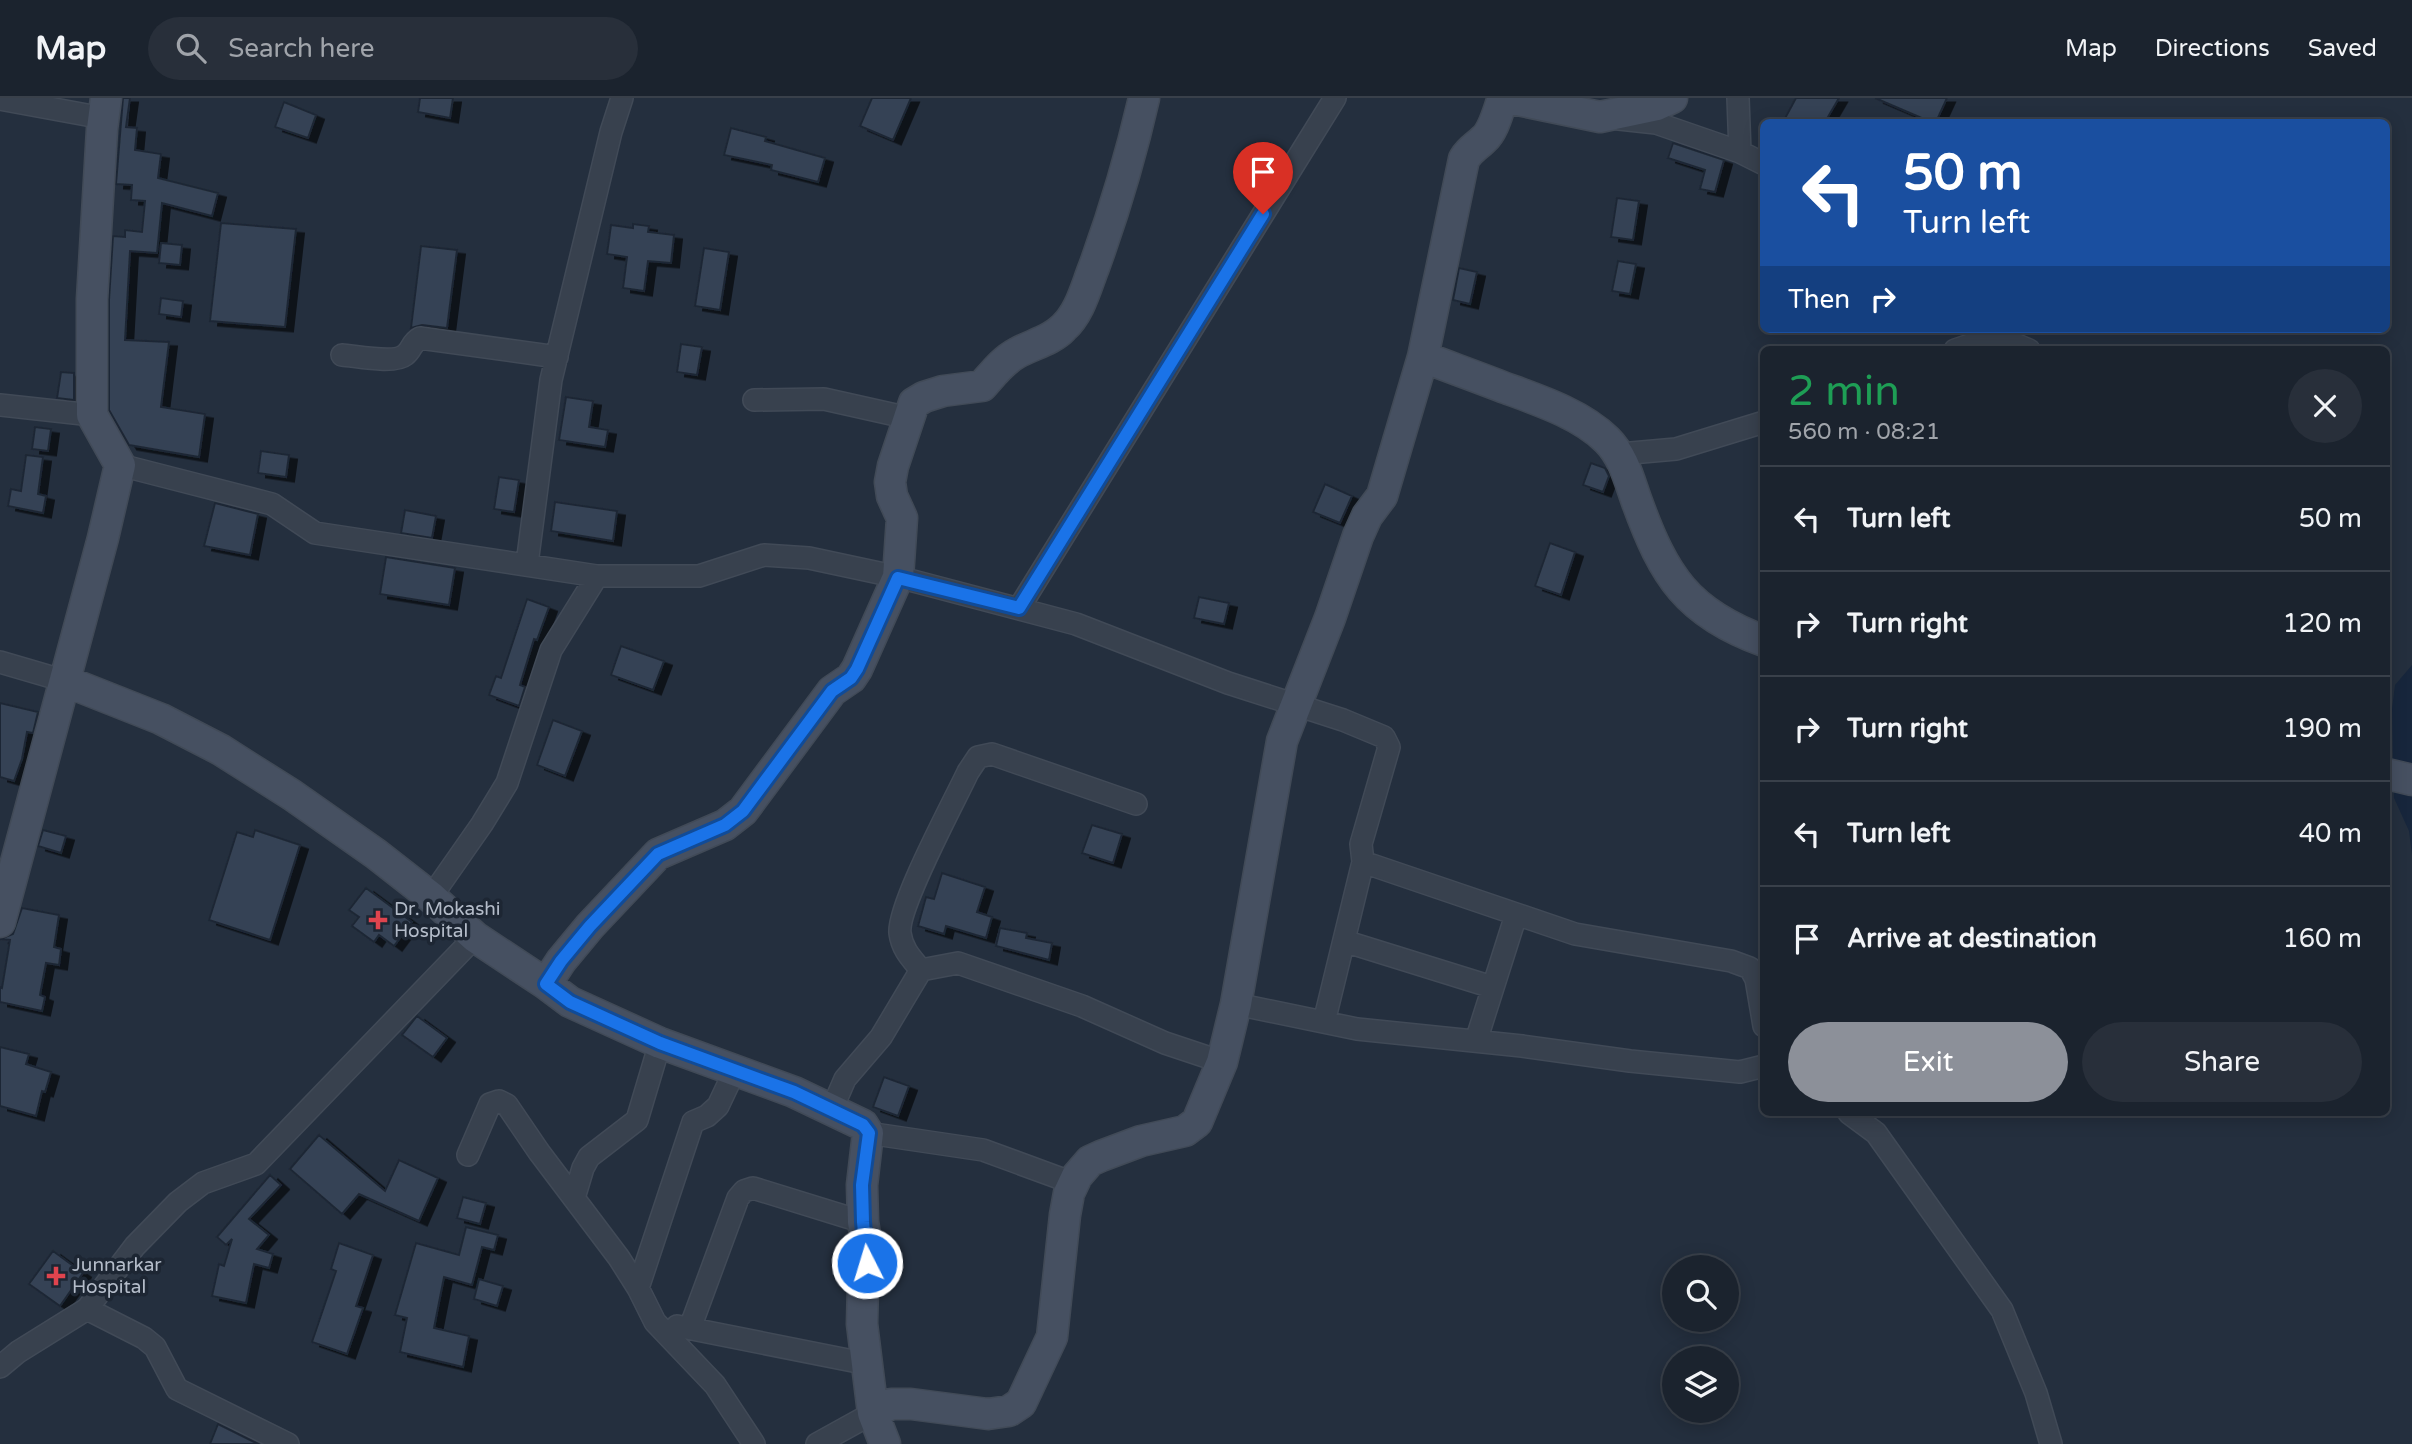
<!DOCTYPE html>
<meta charset="utf-8">
<style>
:root{--surface:#1b232e;--page:#282f3a;--text:#f1f3f6;--muted:#a0a4aa;--line:#39404a;--accent:#8c9099}
body{margin:0;font-family:"Varela Round",sans-serif;background:var(--page);color:var(--text);height:100vh;display:flex;flex-direction:column;font-size:26px;white-space:nowrap}
*{box-sizing:border-box;margin:0}
p{font-size:23px;color:var(--muted)}
.icon{flex:none;width:38px;height:38px;fill:none;stroke:currentColor;stroke-width:2;stroke-linecap:round;stroke-linejoin:round}
.map{position:relative;flex:1;overflow:hidden}
.side{position:absolute;left:1760px;top:248px;width:630px;height:770px;display:flex;flex-direction:column;background:var(--surface);border-radius:10px;box-shadow:0 4px 18px #0003,0 0 0 2px var(--line)}
.side>*{flex:none}
.top-card{position:absolute;left:1760px;top:21px;width:630px;height:214px;border-radius:10px;box-shadow:0 4px 18px #0003,0 0 0 2px var(--line);background:#1a4fa0;color:#fff;overflow:hidden}
.controls{position:absolute;left:1662px;top:1157px;display:grid;gap:14px}
.controls a{display:grid;place-items:center;width:77px;height:77px;border-radius:50%;background:var(--surface);box-shadow:0 4px 18px #0003,0 0 0 2px var(--line);font-size:35px}
.pin{position:absolute;display:grid;place-items:center;width:60px;height:60px;color:#fff;margin:-72px -30px;border-radius:50% 50% 50% 0;rotate:-45deg;box-shadow:0 0 7px #0007}
.pin .icon{rotate:45deg}
.me{position:absolute;width:77px;margin:-38px;rotate:355deg;stroke-linejoin:round;filter:drop-shadow(0 0 5px #0008)}
.turn{display:flex;align-items:center;gap:24px;height:147px;padding:0 28px;font-size:32px}
.turn .icon{width:91px;height:91px;stroke-width:2.5}
.turn b{display:block;font-size:49px;line-height:60px}
.then{display:flex;align-items:center;height:66px;padding:0 28px;background:#0003;gap:14px;font-size:26px}
.round{display:grid;place-items:center;flex:none;width:74px;height:74px;border-radius:37px;background:var(--page)}
.headline{display:flex;align-items:center;justify-content:space-between;height:119px;padding:0 28px}
h1{font-size:42px;font-weight:600;line-height:52px;color:#1e9e55}
.action{display:flex;gap:14px;margin-top:auto;padding:14px 28px}
.action a{flex:1;height:80px;border-radius:42px;background:var(--accent);color:#fff;font-size:28px;font-weight:600;line-height:80px;text-align:center}
.action a+a{background:var(--page);color:var(--text)}
ul{padding:0;list-style:none}
li{display:flex;align-items:center;gap:21px;height:105px;padding:0 28px;border-top:2px solid var(--line)}
li div{flex:1}
li b{display:block;font-size:26px}
li em{font-style:normal}
header{display:flex;align-items:center;gap:42px;box-sizing:border-box;height:98px;padding:0 35px;background:var(--surface);border-bottom:2px solid var(--line)}
header strong{font-size:33px}
nav{display:flex;gap:38px;margin-inline-start:auto;font-size:24px}
.search{width:490px;height:63px;background:var(--page);display:flex;align-items:center;gap:18px;box-sizing:border-box;padding:0 24px;border-radius:38px;color:var(--muted);font-size:26px}
.map>svg:first-child{display:block}
.water{fill:#17263c}
.building{fill:#364354;stroke:#1f2835;stroke-width:2;filter:url(#shadow)}
.lines{fill:none;stroke-linecap:round;stroke-linejoin:round}
.street-casing{stroke:#414a57;stroke-width:24}
.secondary-casing{stroke:#414a57;stroke-width:33}
.street{stroke:#38414e;stroke-width:21}
.secondary{stroke:#465061;stroke-width:30}
.route-casing{stroke:#114b97;stroke-width:18}
.route{stroke:#1a73e8;stroke-width:12}
.health-dot{fill:#e0444e;stroke:#1d2633;stroke-width:2.5}
.labels{text-anchor:middle;dominant-baseline:central;stroke-width:7;stroke-linejoin:round;paint-order:stroke}
.poi-label{font-size:19px;fill:#b4bcc9;stroke:#1d2633;text-anchor:start}
</style>
<header>
<strong>Map</strong>
<div class="search"><svg class="icon" aria-label="search" viewBox="0 0 24 24"><circle cx="10" cy="10" r="6"/><path d="M15 15l6 6"/></svg>Search here</div>
<nav><a>Map</a><a>Directions</a><a>Saved</a></nav>
</header>
<div class="map">
<svg width="2412" height="1346" viewBox="0 0 2412 1346">
<defs>
<filter id="shadow"><feDropShadow dx="8" dy="4.5" stdDeviation="0" flood-color="#0009"/></filter>
</defs>
<rect width="100%" height="100%" fill="#242f3e"/>
<path class="water" d="M2412,567v190l-3,-24 -15,-33 -2,-89 3,-24z"/>
<path class="building" d="M123,0h7l-4,29 11,1 -2,22 26,4 -3,24 60,15 -6,23 -50,-13 -5,50 -27,-2 -5,89 44,2 -8,65 44,7 -6,43 -70,-12 -20,-35v-110l4,-64 12,1v-7l17,2 3,-31 -14,-1 1,-15 -16,-1z
M420,0h33l-3,20 -32,-6z
M872,0h39l-18,42 -33,-14z
M1796,0h43l-14,24h-42z
M1875,0h72l-11,24h-5z
M284,4l32,13 -8,23 -33,-11z
M731,30l35,9 -1,4 60,17 -7,24 -47,-12 1,-5 -48,-10z
M1673,45l51,17 -9,32 -15,-3 5,-19 -37,-12z
M1617,100l22,3 -6,39 -22,-3z
M221,125l75,6 -11,98 -75,-6z
M633,126l16,2 -1,6 26,3 -3,28 -23,-2 -4,30 -21,-3 4,-31 -20,-3 4,-29 22,3z
M161,145l21,2 -2,20 -21,-2z
M421,148l36,4 -10,78 -25,-3 -11,3z
M704,150l25,4 -9,58 -25,-4z
M1618,163l18,3 -6,30 -18,-3z
M1459,170l18,4 -7,32 -17,-4z
M161,200l22,3 -2,16 -22,-3z
M681,246l21,3 -5,28 -20,-3z
M61,274l13,1v27l-17,-2z
M566,299l27,4 -4,26 19,3 -3,17 -46,-7z
M35,329l16,2 -3,22 -16,-2z
M261,353l28,4 -3,22 -28,-4z
M26,357l17,2 -5,37 8,2 -3,17 -35,-7 3,-17 10,2z
M1591,365l14,5 4,8 -6,16 -20,-7z
M499,379l20,3 -5,32 -20,-3z
M1325,386l27,12 -12,27 -27,-11z
M555,404l62,9 -4,30 -62,-10z
M215,405l43,11 -8,41 -46,-9z
M405,412l31,6 -4,22 -31,-5z
M1550,445l25,9 -14,43 -26,-9z
M386,459l69,11 -6,37 -69,-11z
M1199,499l30,6 -5,21 -30,-6z
M527,501l22,8 -12,33 -3,-1 -14,46 5,2 -6,19 -30,-11 7,-19 5,2z
M621,548l43,15 -11,29 -42,-15z
M0,605l38,9 -5,21 -6,-1 -5,27 -8,22 -14,-4z
M553,622l29,11 -17,45 -28,-11z
M1092,727l30,9 -9,29 -31,-10z
M43,732l23,6 -5,17 -23,-7z
M255,732l45,15 -30,95 -61,-20 28,-88 16,5z
M942,775l43,14 -8,25 15,5 -6,21 -40,-12 -2,8 -26,-8 8,-29 8,2z
M366,790l46,34 -18,24 -15,-11 -5,7 -22,-16 7,-9 -10,-7z
M22,810l37,7 -5,32 7,2 -2,16 -13,-2 -6,32 5,2 -3,14 -42,-9v-15l2,1 8,-48 -10,-1 13,-5z
M1000,830l27,5 -1,5 26,5 -3,17 -53,-14z
M417,918l30,22 -14,19 -31,-22z
M0,949l29,7 -3,10 25,8 -6,20 -3,-1 -6,25 -36,-10z
M884,979l25,9 -11,30 -25,-9z
M319,1037l66,56 14,-31 39,18 -19,43 -60,-27 -17,20 -52,-45z
M270,1077l11,10 -32,34 20,16 -12,14 16,5 -4,14 -15,-4 -8,39 -34,-7 7,-32 5,2 8,-27 -6,6 -9,-8z
M463,1099l23,6 -6,21 -23,-6z
M466,1129l32,8 -4,15 -12,-3 -10,38 -28,-8 -10,51 35,8 -6,31 -63,-15 7,-34 -12,-3 21,-72 43,12z
M339,1145l34,12 -17,51 7,2 -16,46 -35,-12 24,-71 -5,-2z
M53,1153l30,22 -23,33 -31,-22z
M479,1181l24,7 -6,20 -23,-7z
M218,1326l40,20h-48z"/>
<g class="lines">
<defs>
<path id="street" d="M1738,0l2,54 24,12
M0,1l103,19
M1619,21l37,4 84,29
M1996,238l33,14
M1955,252l41,-14 -7,-7
M342,257c14,1 52,9 63,0 7,-5 6,-12 15,-17l137,19
M754,302l70,-1 85,19
M0,307l92,10
M1620,356l56,-5 88,-27
M120,367l152,39 43,29 282,43h102l65,-21 45,3 89,19 178,47 152,59 115,37 41,17 5,10 -28,97 2,18 212,72 156,27 19,7 6,11 8,47
M527,466l24,-184 60,-248 11,-34
M1019,510l316,-510
M0,564l65,19
M431,799l51,-73 25,-41 44,-133 46,-74
M1344,843l148,46
M921,872c-10,-12 -19,-21 -21,-37 -3,-26 54,-131 68,-161l10,-15 14,-3 144,50
M1236,906l121,25 165,17 108,15 110,11 24,-6
M1324,924l39,-160
M1476,943l40,-126
M832,1011l13,-30 36,-42 40,-67 37,-7 124,43 83,37 57,19
M1849,1015l27,20 126,177 34,83 15,51
M868,1035l115,17 90,33
M468,1057l22,-51 9,-3 8,4 32,47 80,106 19,30 17,34 60,63 39,59
M574,1100l9,-30 6,-11 48,-37 23,-77
M638,1190l55,-166 14,-6 11,-10 17,-36
M87,1211l57,29 11,9 22,42 111,55
M677,1228l191,38
M690,1230l48,-130 6,-7 9,-3 110,34
M0,1269l18,-15 69,-43 48,-63 43,-44 25,-19 53,-19 219,-227
M817,1346l56,-31"/>
<path id="secondary" d="M1508,0l92,19 57,-12 15,-7
M1423,259c29,11 57,21 85,32 33,12 74,26 99,51 17,17 22,40 30,62 27,74 50,111 127,139
M65,583l96,38 60,31 71,45 84,59 55,43 44,40 71,47 24,18 90,41 134,49 69,33 5,8 -6,52 1,37 3,18 1,23 -4,22 -1,39 11,89 12,31
M2387,676l25,6
M0,824l103,-384 17,-73 -28,-50v-116l10,-170 4,-31
M546,886l15,-23 29,-35 68,-72 67,-29 18,-14 89,-120 19,-13 6,-9 41,-92 4,-59 -10,-22 -2,-14 3,-16 21,-63 10,-6 19,-6 39,-5c11,-12 20,-25 35,-33 14,-8 35,-13 46,-25 17,-15 23,-41 31,-61 20,-55 37,-112 50,-169
M873,1315l18,-9h20l77,10 21,-3 12,-8 31,-66 13,-122 4,-22 8,-17 13,-15 11,-5 40,-15 44,-10 12,-9 25,-60 14,-58 46,-263 48,-123 28,-82 9,-20 15,-20 41,-139 41,-198c7,-11 11,-11 20,-20 10,-9 14,-28 19,-41"/>
</defs>
<use href="#street" class="street-casing"/>
<use href="#secondary" class="secondary-casing"/>
<use href="#street" class="street"/>
<use href="#secondary" class="secondary"/>
</g>
<g class="lines">
<defs>
<path id="route" d="M867,1165l-4,-41 -1,-37 7,-52 -6,-8 -69,-33 -134,-49 -90,-41 -24,-18 15,-23 29,-35 68,-72 67,-29 18,-14 89,-120 19,-13 6,-9 41,-91 121,30 244,-394"/>
</defs>
<use href="#route" class="route-casing"/>
<use href="#route" class="route"/>
</g>
<g class="health-dot">
<path d="M374.5 811.5h7v7h7v7h-7v7h-7v-7h-7v-7h7z"/>
<path d="M52.5 1167.5h7v7h7v7h-7v7h-7v-7h-7v-7h7z"/>
</g>
<g class="labels">
<g class="poi-label">
<text x="394" y="811">Dr. Mokashi<tspan x="394" dy="22">Hospital</tspan></text>
<text x="72" y="1167">Junnarkar<tspan x="72" dy="22">Hospital</tspan></text>
</g>
</g>
</svg>
<div class="controls">
<a><svg class="icon" aria-label="search" viewBox="0 0 24 24"><circle cx="10" cy="10" r="6"/><path d="M15 15l6 6"/></svg></a>
<a><svg class="icon" aria-label="layers" viewBox="0 0 24 24"><path d="M12 4l9 5-9 5-9-5zM3 14l9 5 9-5"/></svg></a>
</div>
<div class="pin" style="left:1263px;top:116px;background:#d93025"><svg class="icon" aria-label="arrive" viewBox="0 0 24 24"><path d="M6 21V4h12l-3 4 3 4H6"/></svg></div>
<svg class="me" style="left:867px;top:1165px" viewBox="-20 -20 40 40"><circle r="17" fill="#1a73e8" stroke="#fff" stroke-width="3"/><path d="M0-11L8 9 0 5-8 9z" fill="#fff"/></svg>
<div class="top-card">
<div class="turn"><svg class="icon" aria-label="left" viewBox="0 0 24 24"><path d="M17 20v-9H6M10 6l-5 5 5 5"/></svg><div><b>50 m</b>Turn left</div></div>
<div class="then">Then<svg class="icon" aria-label="right" viewBox="0 0 24 24"><path d="M7 20v-9h11M14 6l5 5-5 5"/></svg></div>
</div>
<section class="side">
<div class="headline"><div><h1>2 min</h1><p>560 m · 08:21</p></div><a class="round"><svg class="icon" aria-label="close" viewBox="0 0 24 24"><path d="M6 6l12 12M18 6L6 18"/></svg></a></div>
<ul>
<li><svg class="icon" aria-label="left" viewBox="0 0 24 24"><path d="M17 20v-9H6M10 6l-5 5 5 5"/></svg><div><b>Turn left</b></div><em>50 m</em></li>
<li><svg class="icon" aria-label="right" viewBox="0 0 24 24"><path d="M7 20v-9h11M14 6l5 5-5 5"/></svg><div><b>Turn right</b></div><em>120 m</em></li>
<li><svg class="icon" aria-label="right" viewBox="0 0 24 24"><path d="M7 20v-9h11M14 6l5 5-5 5"/></svg><div><b>Turn right</b></div><em>190 m</em></li>
<li><svg class="icon" aria-label="left" viewBox="0 0 24 24"><path d="M17 20v-9H6M10 6l-5 5 5 5"/></svg><div><b>Turn left</b></div><em>40 m</em></li>
<li><svg class="icon" aria-label="arrive" viewBox="0 0 24 24"><path d="M6 21V4h12l-3 4 3 4H6"/></svg><div><b>Arrive at destination</b></div><em>160 m</em></li>
</ul>
<div class="action"><a>Exit</a><a>Share</a></div>
</section>
</div>
